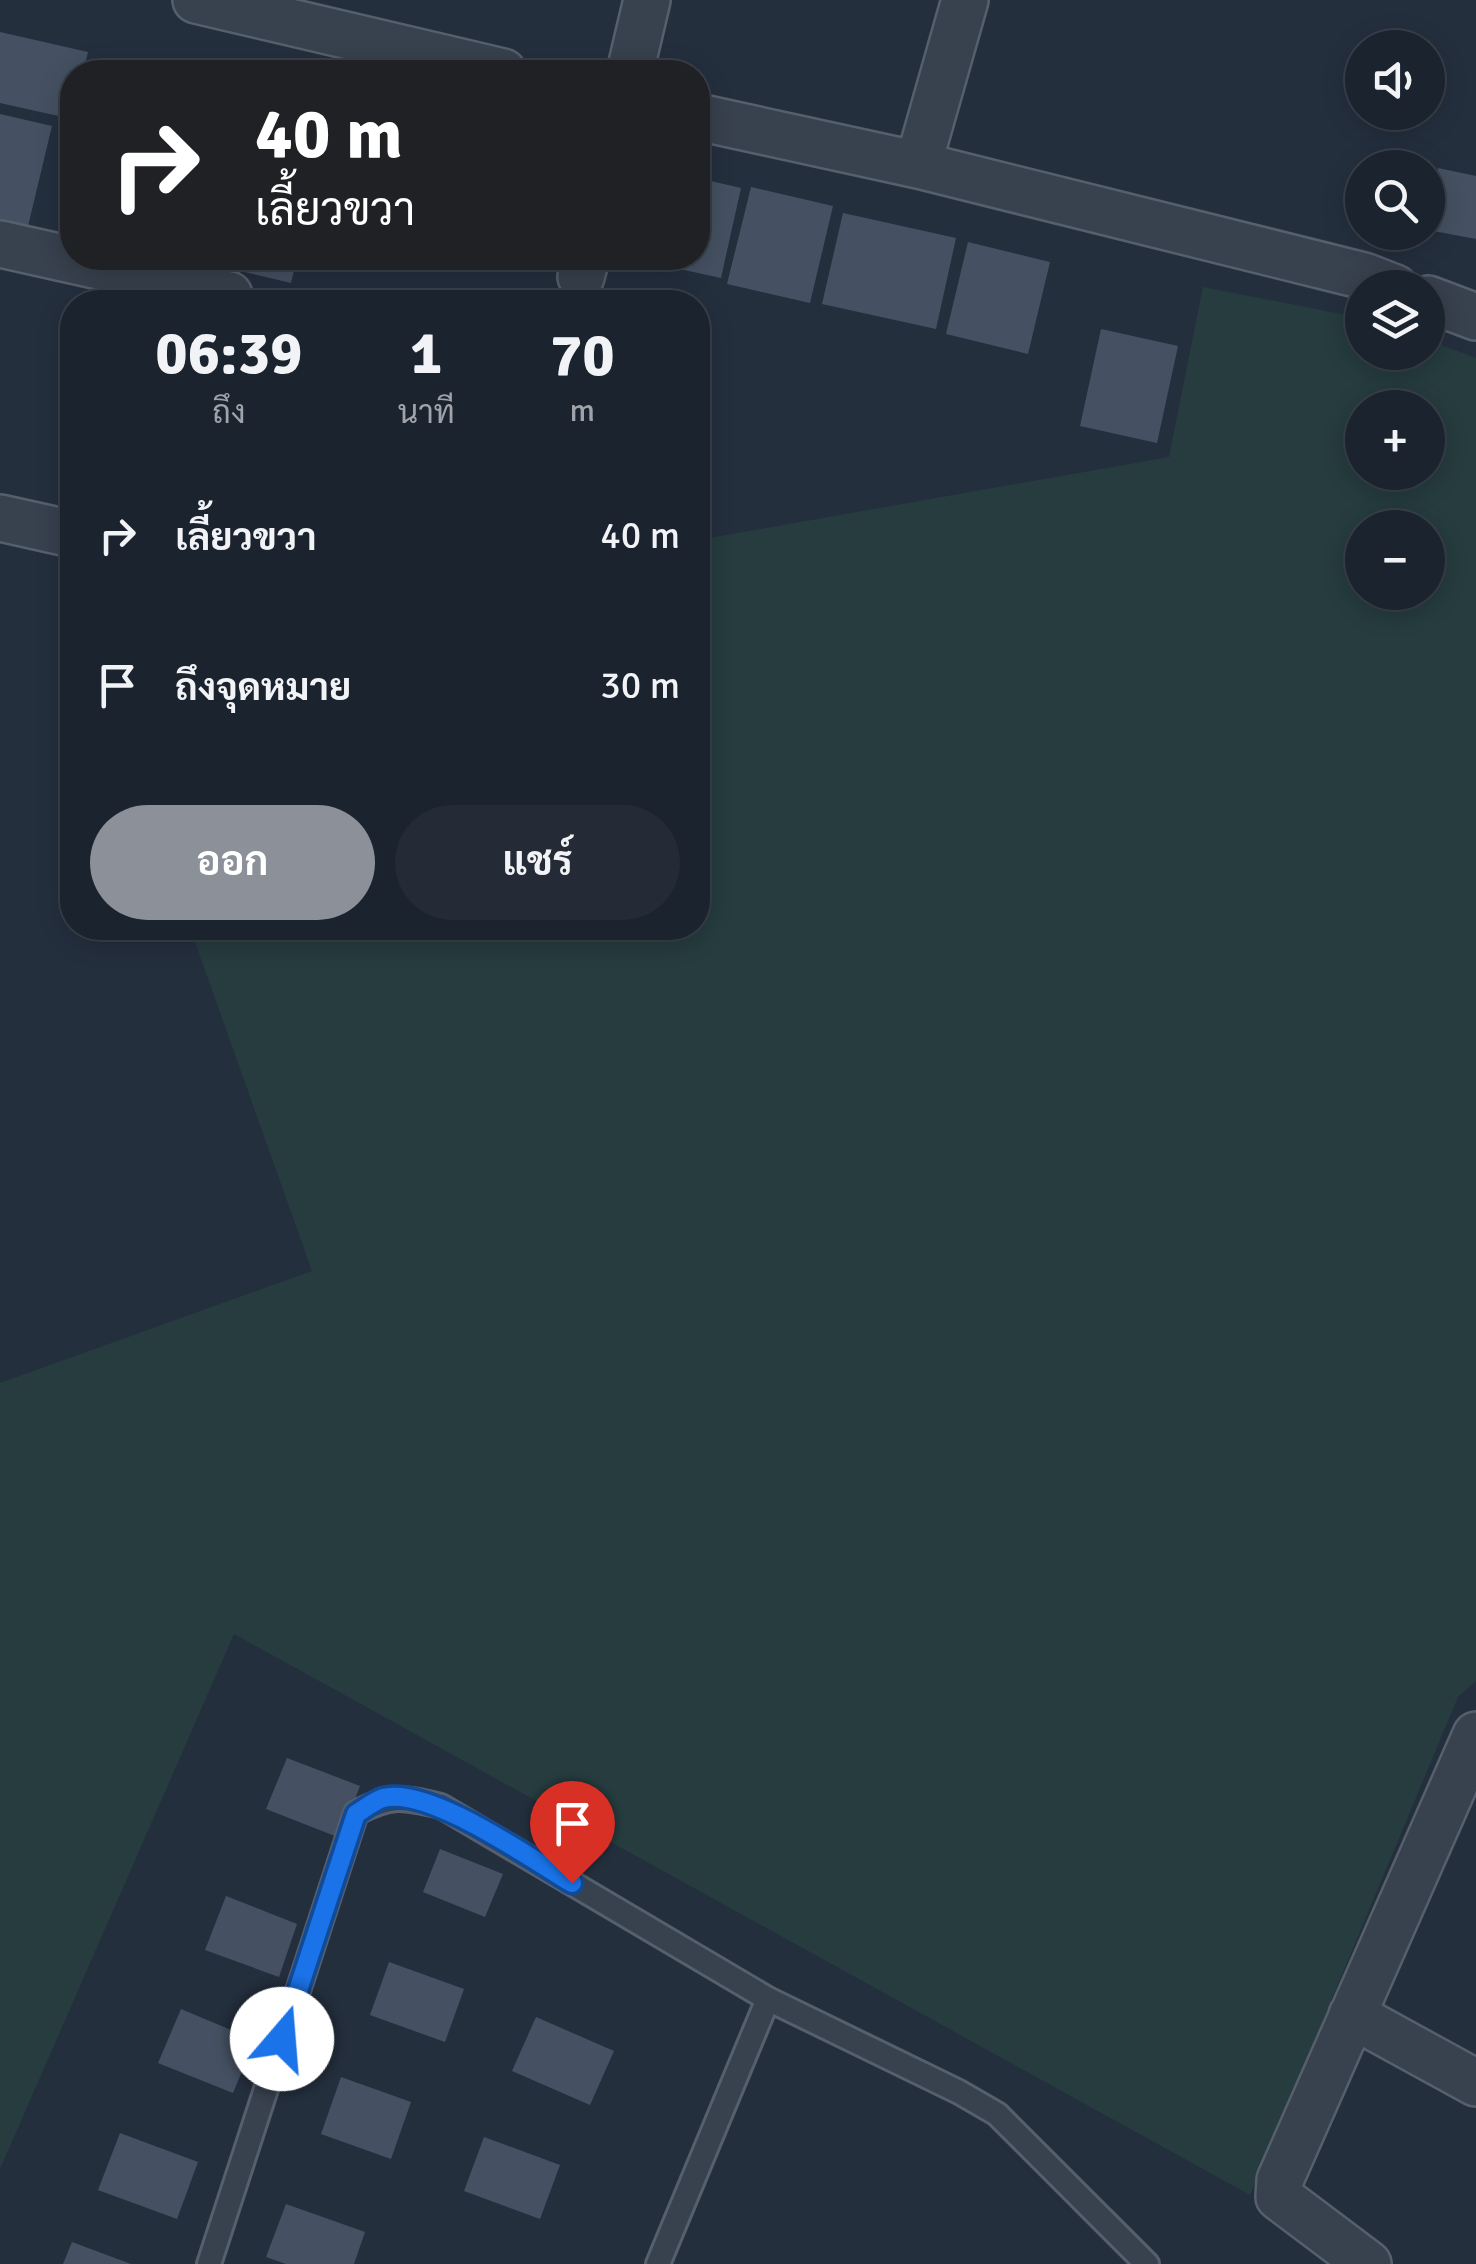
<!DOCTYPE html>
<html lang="th">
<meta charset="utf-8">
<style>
:root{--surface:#1b232e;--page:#242b36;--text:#f1f3f6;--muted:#a0a4aa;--line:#39404a;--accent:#8c9099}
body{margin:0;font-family:Signika,Sarabun,sans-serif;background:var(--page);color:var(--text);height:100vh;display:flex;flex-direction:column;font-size:38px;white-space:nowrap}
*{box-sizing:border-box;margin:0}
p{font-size:32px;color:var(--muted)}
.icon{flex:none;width:55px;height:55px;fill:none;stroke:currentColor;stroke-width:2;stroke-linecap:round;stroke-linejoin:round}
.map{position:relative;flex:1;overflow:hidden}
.sheet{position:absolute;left:60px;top:290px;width:650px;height:650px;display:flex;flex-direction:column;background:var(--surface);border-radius:40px;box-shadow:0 5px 25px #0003,0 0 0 2px var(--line)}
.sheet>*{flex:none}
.top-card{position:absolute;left:60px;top:60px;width:650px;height:210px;border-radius:40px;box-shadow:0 5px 25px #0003,0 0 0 2px var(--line);background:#202124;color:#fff;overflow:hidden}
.tools{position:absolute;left:1345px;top:30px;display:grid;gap:20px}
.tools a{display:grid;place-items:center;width:100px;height:100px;border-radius:50%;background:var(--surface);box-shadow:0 5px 25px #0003,0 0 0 2px var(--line);font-size:50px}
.pin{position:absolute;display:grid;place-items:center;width:85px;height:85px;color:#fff;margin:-102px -42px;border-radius:50% 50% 50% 0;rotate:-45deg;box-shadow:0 0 10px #0007}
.pin .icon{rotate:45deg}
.me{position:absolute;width:110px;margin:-55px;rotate:18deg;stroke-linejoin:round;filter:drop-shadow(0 0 8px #0008)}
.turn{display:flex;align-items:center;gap:35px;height:210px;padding:0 30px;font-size:45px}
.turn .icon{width:130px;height:130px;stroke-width:2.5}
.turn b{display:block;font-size:70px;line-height:85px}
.eta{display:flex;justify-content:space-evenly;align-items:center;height:170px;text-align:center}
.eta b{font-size:60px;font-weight:700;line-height:70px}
.button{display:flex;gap:20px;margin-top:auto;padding:20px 30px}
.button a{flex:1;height:115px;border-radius:60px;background:var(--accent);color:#fff;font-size:40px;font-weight:700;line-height:115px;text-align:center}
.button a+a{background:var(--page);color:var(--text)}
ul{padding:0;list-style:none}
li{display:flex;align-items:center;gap:30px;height:150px;padding:0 30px}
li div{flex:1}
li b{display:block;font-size:38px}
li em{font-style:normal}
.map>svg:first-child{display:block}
.green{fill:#263c3f;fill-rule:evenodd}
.building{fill:#455162}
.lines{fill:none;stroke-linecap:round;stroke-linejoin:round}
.service-casing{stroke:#565f6c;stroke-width:28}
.minor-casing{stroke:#565f6c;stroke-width:50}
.service{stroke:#38414e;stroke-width:22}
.minor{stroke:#38414e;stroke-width:45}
.route-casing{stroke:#114b97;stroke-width:25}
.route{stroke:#1a73e8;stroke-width:18}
</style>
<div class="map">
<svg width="1476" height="2264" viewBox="0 0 1476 2264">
<rect width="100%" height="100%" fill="#242f3e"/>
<path class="green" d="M1203,287l159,31v34h66v-12l48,18v1323l-18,16 -208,498 -1016,-561 -234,535v-786l312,-112 -122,-343h508v-388l471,-83zM1362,408h66v64h-66zM1362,528h66v64h-66z"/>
<path class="building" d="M0,32l88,20 -5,20h-11v47l-72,-16z
M105,59l51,12v1h-54z
M0,114l52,12 -24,100 -28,-6z
M1438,168l38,8v63l-48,-9z
M698,178l43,10 -20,90 -88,-19 65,-1z
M751,187l82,19 -23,97 -83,-19z
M843,213l113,25 -20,91 -114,-25z
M968,242l82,20 -22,92 -82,-20z
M186,258h111l-6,25z
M1101,329l77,17 -21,97 -77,-17z
M287,1758l73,28 -20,52 -74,-29z
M440,1849l63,25 -18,43 -62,-25z
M226,1896l71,28 -18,53 -74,-27z
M389,1962l75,27 -19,53 -75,-27z
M181,2009l74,31 -22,53 -75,-30z
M536,2017l78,34 -24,54 -78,-34z
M341,2077l70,25 -20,57 -70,-25z
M120,2133l78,29 -21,57 -79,-29z
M484,2137l76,28 -20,54 -76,-28z
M286,2204l79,28 -11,32h-68l-20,-7z
M72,2242l59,22h-68z"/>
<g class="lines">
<defs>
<path id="service" d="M209,2264l147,-451c35,-19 47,-16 85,-7l327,193 191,93 38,22 150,150
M658,2264l110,-265"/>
<path id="minor" d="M196,0l307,72
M630,72l17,-72
M698,117l220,48 446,111 31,12
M918,165l47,-165
M0,244l229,51
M581,277l5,-19
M1428,299l48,18
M0,518l72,16
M1352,2015l124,68
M1368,2264l-89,-67 1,-17 196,-445"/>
</defs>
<use href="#service" class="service-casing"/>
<use href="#minor" class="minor-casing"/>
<use href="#service" class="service"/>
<use href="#minor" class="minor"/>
</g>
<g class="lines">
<defs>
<path id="route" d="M282,2039l74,-225c8,-5 18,-13 27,-16 46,-12 148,61 189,85"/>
</defs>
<use href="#route" class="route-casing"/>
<use href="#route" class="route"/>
</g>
</svg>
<div class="tools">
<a><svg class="icon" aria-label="sound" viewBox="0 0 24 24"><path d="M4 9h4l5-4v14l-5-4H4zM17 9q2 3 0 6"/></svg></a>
<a><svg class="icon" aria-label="search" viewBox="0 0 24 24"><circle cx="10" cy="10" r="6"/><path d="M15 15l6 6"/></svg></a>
<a><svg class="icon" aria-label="layers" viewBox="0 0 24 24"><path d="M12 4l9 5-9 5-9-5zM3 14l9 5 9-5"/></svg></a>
<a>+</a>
<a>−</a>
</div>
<div class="pin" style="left:572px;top:1883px;background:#d93025"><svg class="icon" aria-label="arrive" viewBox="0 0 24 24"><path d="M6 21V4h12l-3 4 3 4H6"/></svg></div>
<svg class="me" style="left:282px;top:2039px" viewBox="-20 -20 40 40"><circle r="19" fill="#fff"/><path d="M0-13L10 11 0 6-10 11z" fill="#1a73e8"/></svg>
<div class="top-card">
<div class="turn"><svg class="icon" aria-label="right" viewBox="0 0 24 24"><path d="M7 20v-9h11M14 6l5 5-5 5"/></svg><div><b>40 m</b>เลี้ยวขวา</div></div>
</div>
<section class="sheet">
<div class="eta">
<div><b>06:39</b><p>ถึง</p></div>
<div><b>1</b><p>นาที</p></div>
<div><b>70</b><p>m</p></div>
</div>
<ul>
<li><svg class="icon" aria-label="right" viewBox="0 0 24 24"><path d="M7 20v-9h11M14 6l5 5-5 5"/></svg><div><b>เลี้ยวขวา</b></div><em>40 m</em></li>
<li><svg class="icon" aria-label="arrive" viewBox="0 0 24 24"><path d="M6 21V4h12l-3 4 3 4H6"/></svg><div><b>ถึงจุดหมาย</b></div><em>30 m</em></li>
</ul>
<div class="button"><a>ออก</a><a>แชร์</a></div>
</section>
</div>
